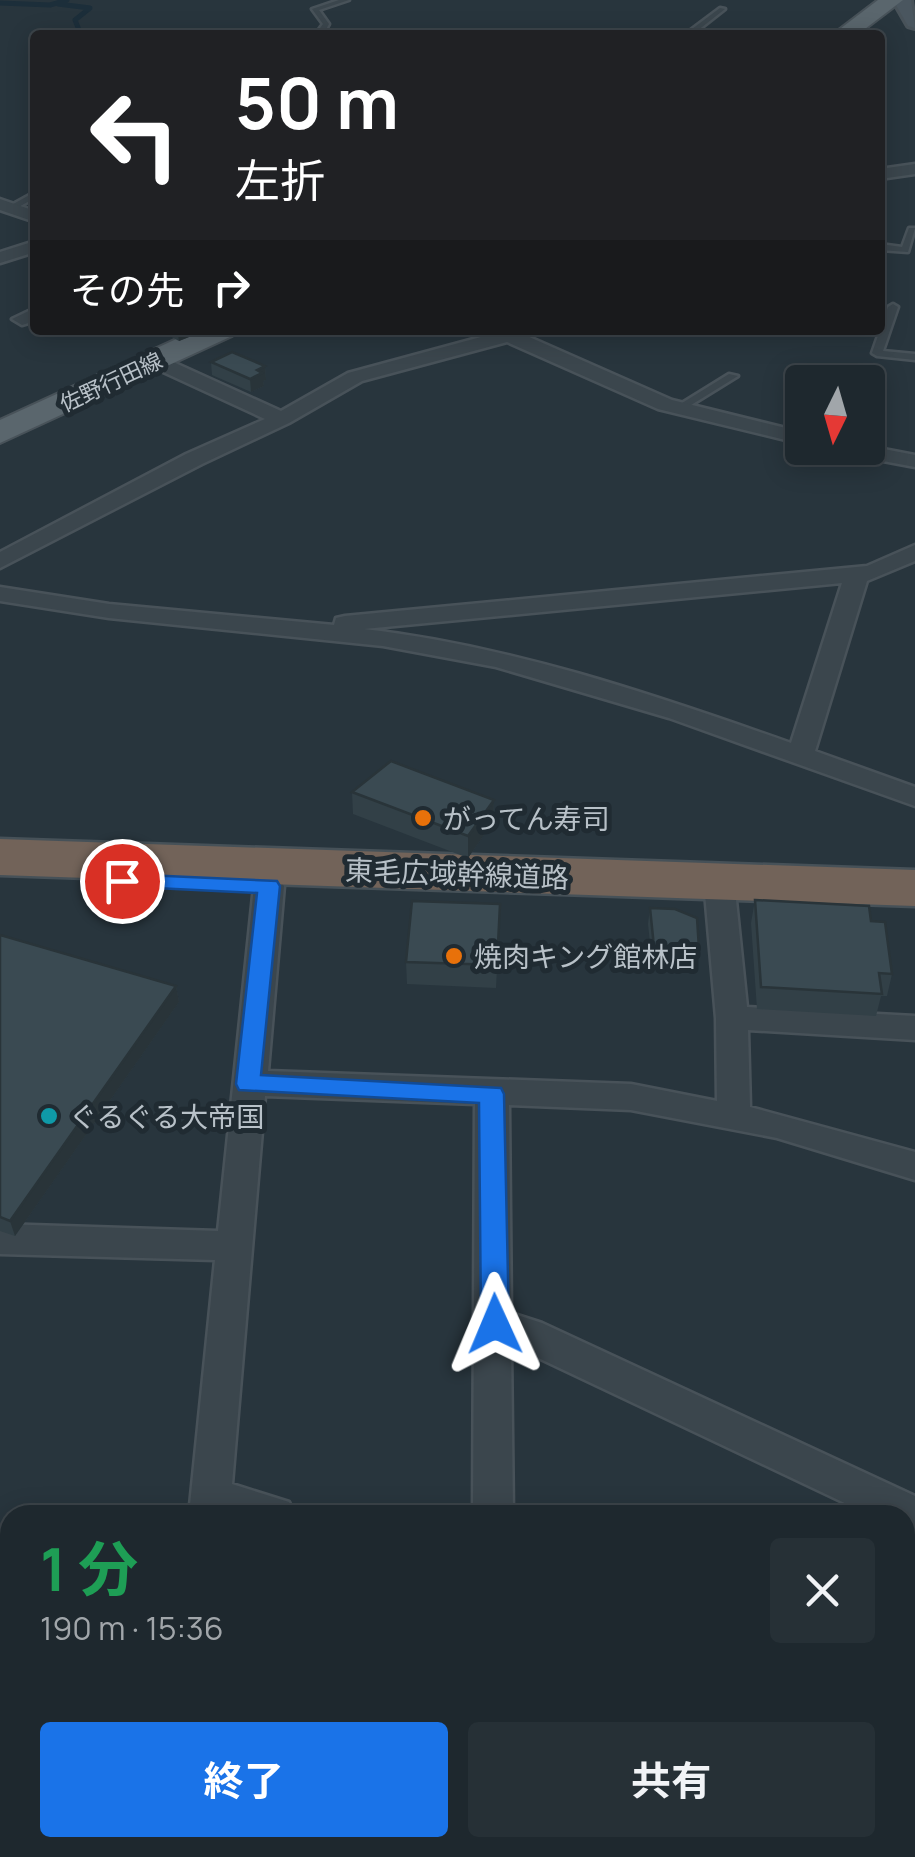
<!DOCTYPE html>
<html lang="ja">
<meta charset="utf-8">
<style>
:root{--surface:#1e282e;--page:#263036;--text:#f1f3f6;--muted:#a1a6aa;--line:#3c444a;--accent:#1a73e8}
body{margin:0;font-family:Manrope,"Noto Sans JP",sans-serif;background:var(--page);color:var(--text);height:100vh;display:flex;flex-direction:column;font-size:38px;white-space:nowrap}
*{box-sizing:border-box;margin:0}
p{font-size:32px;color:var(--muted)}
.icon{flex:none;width:55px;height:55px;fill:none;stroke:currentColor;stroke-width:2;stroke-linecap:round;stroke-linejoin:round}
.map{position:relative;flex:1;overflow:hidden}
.panel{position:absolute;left:0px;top:1505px;width:915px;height:352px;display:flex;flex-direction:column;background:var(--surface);border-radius:30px 30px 0 0;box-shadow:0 5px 25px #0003,0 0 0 2px var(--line)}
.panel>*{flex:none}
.banner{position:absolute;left:30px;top:30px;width:855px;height:305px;border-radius:10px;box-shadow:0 5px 25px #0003,0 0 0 2px var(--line);background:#202124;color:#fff;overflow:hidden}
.needle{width:65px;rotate:185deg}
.buttons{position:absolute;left:785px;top:365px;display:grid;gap:20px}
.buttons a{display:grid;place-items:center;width:100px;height:100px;border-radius:10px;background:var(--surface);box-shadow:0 5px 25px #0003,0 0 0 2px var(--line);font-size:50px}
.pin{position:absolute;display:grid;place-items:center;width:85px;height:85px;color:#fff;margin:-42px;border:5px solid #fff;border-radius:50%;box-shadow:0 2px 10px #0007}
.me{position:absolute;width:110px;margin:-55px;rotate:359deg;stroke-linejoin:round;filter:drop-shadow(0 0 8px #0008)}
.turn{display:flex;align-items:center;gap:35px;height:210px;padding:0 40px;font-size:45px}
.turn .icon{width:130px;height:130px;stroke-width:2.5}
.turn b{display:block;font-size:70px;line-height:85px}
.then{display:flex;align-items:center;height:95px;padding:0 40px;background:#0003;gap:20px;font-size:38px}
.round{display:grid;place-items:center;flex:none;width:105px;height:105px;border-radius:10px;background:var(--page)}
.summary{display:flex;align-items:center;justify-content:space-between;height:170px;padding:0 40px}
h1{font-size:60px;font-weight:700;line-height:75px;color:#1e9e55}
.action{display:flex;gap:20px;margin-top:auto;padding:20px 40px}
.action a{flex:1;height:115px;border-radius:10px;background:var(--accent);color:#fff;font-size:40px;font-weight:700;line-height:115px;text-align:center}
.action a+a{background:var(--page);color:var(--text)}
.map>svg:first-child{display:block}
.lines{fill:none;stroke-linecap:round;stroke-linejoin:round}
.stream{stroke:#1c2e3a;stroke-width:5}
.lane-casing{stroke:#485259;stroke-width:5}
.street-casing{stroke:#485259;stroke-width:5}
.secondary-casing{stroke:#485259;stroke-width:6}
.primary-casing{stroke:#485259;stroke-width:4}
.highway-casing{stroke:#465158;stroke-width:5}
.lane{fill:#3b464d;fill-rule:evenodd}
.street{fill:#3b464d;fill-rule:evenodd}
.secondary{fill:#4a565f;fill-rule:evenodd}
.primary{fill:#5a666d;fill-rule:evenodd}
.highway{fill:#726359;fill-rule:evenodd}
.wall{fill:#324047}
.shaded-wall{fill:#293439}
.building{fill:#3a4a52;stroke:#293439;stroke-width:2.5}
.route{fill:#1a73e8;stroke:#114b97;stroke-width:2.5}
.food-dot{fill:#e8710a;stroke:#202b32;stroke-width:4}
.culture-dot{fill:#0f9aa8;stroke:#202b32;stroke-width:4}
.labels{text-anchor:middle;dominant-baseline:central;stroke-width:10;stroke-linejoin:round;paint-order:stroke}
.far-street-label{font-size:22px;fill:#b8c1c8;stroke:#202b32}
.poi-label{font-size:28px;fill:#b8c1c8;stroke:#202b32;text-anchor:start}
.street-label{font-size:28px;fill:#b8c1c8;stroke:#202b32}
</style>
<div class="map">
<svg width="915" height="1857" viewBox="0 0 915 1857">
<rect width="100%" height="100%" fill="#28353d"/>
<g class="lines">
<path class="stream" d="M0,3l50,2 17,-5
M58,4l32,4 -15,12 6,15"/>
<defs>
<path id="lane" d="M339,0h10l-30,10 10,14 -6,11h-8l8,-11 -11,-15z
M720,8l5,1 -33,26h-8z
M35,192v6l-22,12 -7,-2z
M909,228h6l-7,24 -28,-2v-6l22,3z
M893,304l5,3 -15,44 32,3v6l-38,-4 -5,-3 16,-46z
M729,374l9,2 -55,34 -9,-2z"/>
<path id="street" d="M915,164v10l-35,5v-10z
M0,199l35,12v11l-35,-12z
M35,241v11l-35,11v-11z
M35,308v13l-13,4 -10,-6z
M493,330h45l-11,6 145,64 130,32v12l-144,-35 -151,-67 -145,39 -73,42 -87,41 -202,104v-16l186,-98 79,-35 -117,-54v-8h14l119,54 67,-38 144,-39z
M868,446l47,9v12l-69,-13 -11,-6z
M915,545v16l-48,20 -52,170 100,36v19l-246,-88 -173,-51 -113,-21 -274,-28 -109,-17v-14l109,17 225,21 2,-7 9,-2 522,-50zM842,583l-51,160c-139,-49 -280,-97 -427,-114z
M719,871l10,3 5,7 13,126 168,9v24l-167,-10 2,77 165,45v28l-138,-42 -146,-28 -122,-5 2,208 31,10 373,173v39l-10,-4v-16h-35l-359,-170 2,170h-40l2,-411 -210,-8 -33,388 57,18 6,13h-106l26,-255 -215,-6v-30l218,7 36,-345 5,-7h20l5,7 -16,185 363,13 86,17 -1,-83 -12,-137 5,-7z
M156,1848h46v9h-46z"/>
<path id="secondary" d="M893,0h18l4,28 -7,-2z"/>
<path id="primary" d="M878,0h25l-46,35h-25z
M196,330h40l-4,6 -232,107v-23z"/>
<path id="highway" d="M0,839l915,31v36l-915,-31z"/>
</defs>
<use href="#lane" class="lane-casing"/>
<use href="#street" class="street-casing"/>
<use href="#secondary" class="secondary-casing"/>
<use href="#primary" class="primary-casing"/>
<use href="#highway" class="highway-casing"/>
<use href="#lane" class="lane"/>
<use href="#street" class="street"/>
<use href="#secondary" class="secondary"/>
<use href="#primary" class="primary"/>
<use href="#highway" class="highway"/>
</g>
<path class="wall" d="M163,330h35l1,3 -20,8 -15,-8z
M211,362l54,4 1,14 -3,1 1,5 -13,6 -39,-17z
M352,792l142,8 -1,22 -25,36 -115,-44z
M755,900l116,21 21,53 -5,22h-6l-5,20 -119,-7 -6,-86z
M500,904l-4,84 -89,-4 -1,-22z
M650,908l49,41 -2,16 -45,-3 -4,-38z
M0,935l176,51 3,16 -164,234 -15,-5z"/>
<path class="shaded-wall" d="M189,330h9l1,3 -20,8 -1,-7z
M265,366l1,14 -3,1 1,5 -13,6 -1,-13 7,-9z
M494,800l-1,22 -25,36v-22z
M176,986l3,16 -164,234 -5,-15z"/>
<path class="building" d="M170,330h19l-11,4z
M232,352l33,14 -8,4 5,3 -12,6 -39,-17z
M391,761l103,39 -26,36 -116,-44z
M755,900l114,6 2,15 14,1 7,52 -13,-1 3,21 -121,-7z
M412,901l88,3 -3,61 -91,-3z
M650,908l25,1 22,9 2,31 -45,-2z
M0,935l176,51 -166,235 -10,-4z"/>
<path class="route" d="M122,874l155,7 3,5 -19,189 240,13 3,6 5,230 -4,9 -10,3 -10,-3 -4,-9 -2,-221 -240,-13 -3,-6 21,-191 -142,-7 -4,-5 4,-5z"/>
<g class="food-dot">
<circle cx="423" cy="818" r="10"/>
<circle cx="454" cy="956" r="10"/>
</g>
<circle class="culture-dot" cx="49" cy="1116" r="10"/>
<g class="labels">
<g class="far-street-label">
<text transform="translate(111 382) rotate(-25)">佐野行田線</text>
</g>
<g class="poi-label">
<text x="443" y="818">がってん寿司</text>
<text x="474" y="956">焼肉キング館林店</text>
<text x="69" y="1116">ぐるぐる大帝国</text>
</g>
<g class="street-label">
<text transform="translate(457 873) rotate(2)">東毛広域幹線道路</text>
</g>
</g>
</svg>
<div class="buttons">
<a><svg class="needle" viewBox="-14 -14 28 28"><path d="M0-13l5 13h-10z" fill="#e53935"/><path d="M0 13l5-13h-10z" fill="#a1a6aa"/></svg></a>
</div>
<div class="pin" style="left:122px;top:881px;background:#d93025"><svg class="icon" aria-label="arrive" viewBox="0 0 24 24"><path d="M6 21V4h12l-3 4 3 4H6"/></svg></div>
<svg class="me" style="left:495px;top:1324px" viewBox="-20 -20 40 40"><path d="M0-17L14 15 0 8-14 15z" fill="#1a73e8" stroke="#fff" stroke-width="4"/></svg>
<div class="banner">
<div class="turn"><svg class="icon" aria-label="left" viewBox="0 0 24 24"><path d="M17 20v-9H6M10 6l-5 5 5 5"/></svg><div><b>50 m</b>左折</div></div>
<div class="then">その先<svg class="icon" aria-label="right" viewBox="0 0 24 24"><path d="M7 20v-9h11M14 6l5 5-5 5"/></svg></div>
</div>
<section class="panel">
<div class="summary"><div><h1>1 分</h1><p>190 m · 15:36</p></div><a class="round"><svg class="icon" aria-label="close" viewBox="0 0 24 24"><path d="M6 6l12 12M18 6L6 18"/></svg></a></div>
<div class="action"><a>終了</a><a>共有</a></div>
</section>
</div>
